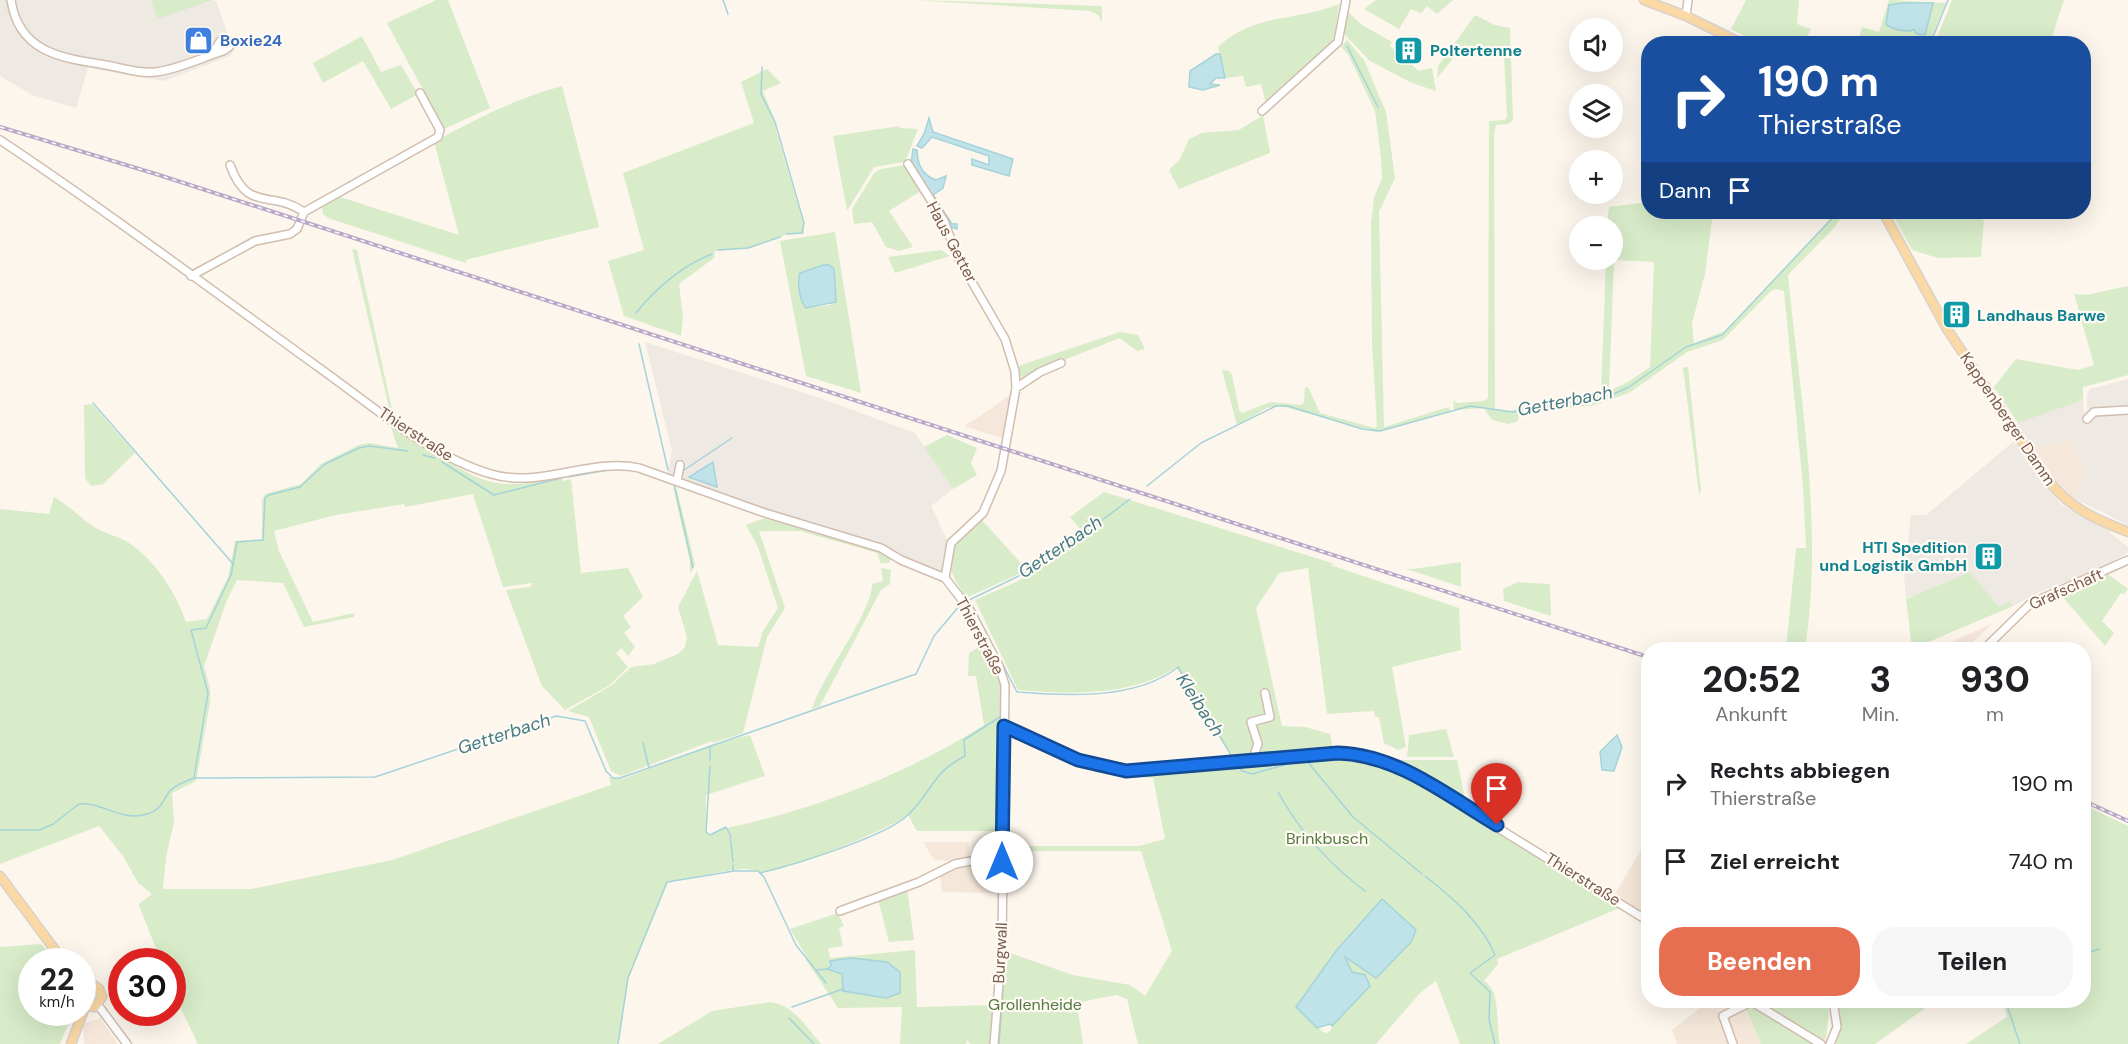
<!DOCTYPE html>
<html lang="de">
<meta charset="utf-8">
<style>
:root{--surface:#fff;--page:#f6f6f6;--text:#202124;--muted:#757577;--accent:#e76f51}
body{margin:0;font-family:"DM Sans",sans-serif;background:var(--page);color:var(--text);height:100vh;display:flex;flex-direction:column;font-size:22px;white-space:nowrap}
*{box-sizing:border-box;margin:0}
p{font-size:20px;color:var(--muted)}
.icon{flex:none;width:33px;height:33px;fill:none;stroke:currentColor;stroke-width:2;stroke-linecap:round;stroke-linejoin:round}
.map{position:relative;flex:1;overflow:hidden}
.sheet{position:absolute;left:1641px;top:642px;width:450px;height:366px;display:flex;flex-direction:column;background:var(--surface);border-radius:24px;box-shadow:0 6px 24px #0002}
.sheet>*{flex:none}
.guide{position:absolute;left:1641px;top:36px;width:450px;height:183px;border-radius:24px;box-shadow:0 6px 24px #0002;background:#1a4fa0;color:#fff;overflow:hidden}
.tools{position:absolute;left:1569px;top:18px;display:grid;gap:12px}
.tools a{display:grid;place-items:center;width:54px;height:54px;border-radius:50%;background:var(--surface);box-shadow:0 6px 24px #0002;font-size:30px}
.speed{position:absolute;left:18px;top:948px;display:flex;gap:12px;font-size:30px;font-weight:700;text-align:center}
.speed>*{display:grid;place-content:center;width:78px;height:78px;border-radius:50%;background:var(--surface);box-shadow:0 6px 24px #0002;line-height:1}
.speed small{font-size:15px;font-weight:400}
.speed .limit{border:9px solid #d22;background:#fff;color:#111}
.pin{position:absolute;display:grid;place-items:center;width:51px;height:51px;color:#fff;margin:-62px -26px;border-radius:50% 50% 50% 0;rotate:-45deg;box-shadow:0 0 6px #0007}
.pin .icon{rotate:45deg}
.me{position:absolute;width:66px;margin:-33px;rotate:0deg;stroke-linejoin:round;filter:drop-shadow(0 0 4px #0008)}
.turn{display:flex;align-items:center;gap:21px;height:126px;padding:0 18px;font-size:27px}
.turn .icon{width:78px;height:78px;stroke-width:2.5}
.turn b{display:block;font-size:42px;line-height:51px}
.then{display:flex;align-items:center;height:57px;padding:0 18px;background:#0003;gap:12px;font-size:22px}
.eta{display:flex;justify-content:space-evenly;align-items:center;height:102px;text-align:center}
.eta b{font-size:36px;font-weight:800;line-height:42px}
.action{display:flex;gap:12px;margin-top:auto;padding:12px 18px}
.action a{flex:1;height:69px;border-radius:24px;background:var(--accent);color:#fff;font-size:24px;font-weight:800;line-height:69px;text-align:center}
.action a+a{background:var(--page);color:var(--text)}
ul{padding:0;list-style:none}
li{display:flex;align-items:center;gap:18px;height:78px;padding:0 18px}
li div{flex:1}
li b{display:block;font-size:22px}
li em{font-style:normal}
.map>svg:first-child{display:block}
.residential{fill:#f5e8da}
.industrial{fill:#efe9e4}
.green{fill:#d8ecc9;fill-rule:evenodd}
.water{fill:#bfe3e8;stroke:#a5d3da;stroke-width:1.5}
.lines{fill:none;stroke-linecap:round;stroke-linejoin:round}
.stream{stroke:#a5d3da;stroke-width:1.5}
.minor-casing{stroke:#d1beb0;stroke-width:10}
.major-casing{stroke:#dad1cd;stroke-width:11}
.minor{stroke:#fff;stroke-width:7}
.major{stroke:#fbd9a5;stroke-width:8}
.rail-casing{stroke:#b9a8c9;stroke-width:4}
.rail{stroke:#fffaf3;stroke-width:1.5;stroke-dasharray:4.5;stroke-linecap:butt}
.route-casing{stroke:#114b97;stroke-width:15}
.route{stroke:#1a73e8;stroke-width:10}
.labels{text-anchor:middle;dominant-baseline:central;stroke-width:4.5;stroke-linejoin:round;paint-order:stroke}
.shop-label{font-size:16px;font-weight:bold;fill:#366cbe;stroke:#fffaf3;text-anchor:start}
.culture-label{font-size:16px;font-weight:bold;fill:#0d838f;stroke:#fffaf3;text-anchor:start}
.street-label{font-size:16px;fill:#7a5c4d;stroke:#fffaf3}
.park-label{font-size:16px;fill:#537a41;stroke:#fffaf3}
.water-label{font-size:18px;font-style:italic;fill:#437c86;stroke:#fffaf3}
</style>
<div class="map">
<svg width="2128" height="1044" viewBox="0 0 2128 1044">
<rect width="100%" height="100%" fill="#fdf6ec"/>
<path class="residential" d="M1013,393l-9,46 -40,-13 16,-10z
M2073,439l13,37 -11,23 -20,-19 -21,-32z
M1993,623l-27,26 -29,1 -1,-1z
M1648,838v83l-35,-24z
M923,842h46v16l30,1 -1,34 -56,-1 -2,-17 16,-6v-8l-22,-1z
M1705,1001h41l-1,6 16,37h-84l-5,-14 28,-22z
M100,1018l16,23 1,3h-33l-1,-20z"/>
<path class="industrial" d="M0,0h151l6,18 59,-18 10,30 11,16 -7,10 -66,25 -76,-13 -12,40 -44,-13 -32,-19z
M645,342l172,55 98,36 38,56 -22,17 16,34 -3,34 -54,-22 -8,-8 -100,-28 -115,-41 5,-24z
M2128,379v146l-53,-26 11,-23 -13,-37 -39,9 -17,-25 66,-23 1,11h3v-16l3,-6z
M2014,441l31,45 16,18 20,13 30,13 -2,2 19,15v5l-24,15 -67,26 -24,13 -4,-5 -9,6 -89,-11 -5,3 -2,-22 7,-62h15z"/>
<path class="green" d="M151,0h63l-57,19z
M436,0h12l42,108 -46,21 -57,-106z
M913,0l189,6v16l-4,-7 -8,-4z
M1376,0h77l-16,14 -10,-8 -6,7 -10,-4 -12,20 -35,-20z
M1746,0h53l-2,24 14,5 -7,14h-46l-27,-14z
M1889,0l57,3 -17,40 -72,1 5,-17 17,5zM1931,2l-5,31 -37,-5v-23z
M1952,0h112l-14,43h-115z
M1339,4l-5,36 -68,64 -5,-20 -15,3 -3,-11 -18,2 -7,-31c37,-35 78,-25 121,-43z
M1347,11l15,14 30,17 -2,4 29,25 13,-3 4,23 -24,-8 -42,-22 -26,-27z
M1475,15l20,10 15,3 3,92 -5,4 -12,1 -2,10 1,275 16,1 13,-5 77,-13 5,-133h6v-34h-5l2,-19 39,-5v10h65l-8,62 -13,49 2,20 31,-12 112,-119h8l-11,16 -46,47c12,123 36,251 17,374h-19l10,-101h10l-3,-61 -19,-196 -9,-2 -4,2 -48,49 -36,12 -58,41 -34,12 -76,9 -1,7 -9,3 -17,-4 -8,-12 -30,2 -1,-10 4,3 27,-2 4,-3 1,-277 16,-1 2,-4 -3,-60 -40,-11 -27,33 1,-12zM1614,260l40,2 -4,105 -22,15 -19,9z
M362,36l19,36 20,-7 17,29 -27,15 -28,-48 -40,22 -10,-20z
M1347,40l17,20 22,52 9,66 -16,34 5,215 65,-20 1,4 -74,21 -95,-26 -14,2 -30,17 -15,-55 7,1 3,4 7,35 3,3 29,-11 30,3 3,-3 1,-14 3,-1 12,26 55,15 2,-2 -5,-82 -1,-120 3,-26 8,-20 -1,-20 -6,-47 -27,-57 -7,-7z
M767,69l14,14 -18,8 14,35 -2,1 29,99v8h-16l-37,14 -36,3 -1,7 -35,26 4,34 -2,18 -57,-20 -16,-55 36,-11 -21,-77 131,-50 -13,-41z
M562,86l37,141 -133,33v3l-138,-45 -5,-4 -1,-7 15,-11 122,39 -25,-93c41,-23 83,-44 128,-56z
M1263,115l7,38 -91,36 -10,-19 11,-11 9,-20 13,-6 37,-3z
M900,126l-1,2 19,1 -13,33 -31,5 -27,44 -14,-75z
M905,165l16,26 -32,20 24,36 -14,4 -13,-4 -14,-25 -18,2 -2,-15 22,-36 7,-4z
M1891,212h62l31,8 -3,37 -43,1 -26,-8z
M835,232l26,161 -55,-17 -26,-135zM819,268l12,37 -25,3z
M352,249l5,1 36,164 -3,-2z
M941,250l9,6 -55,17 -7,-16z
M2128,286v89l-45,12v13l-65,23 -24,-36 22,-28 62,11 16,-5 -20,-71 12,1z
M1120,332l18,3 7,14 -8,2 -17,-13 -59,23 -36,19 -3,-4 -4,3v-12l6,-3z
M1685,367h3l13,124 -2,3 -16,-126z
M92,404l43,49 -32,31 -12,2 -6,-8 -1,-73z
M389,422c27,18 77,57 108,61 21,3 44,-2 65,-5l1,3 8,-2 10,94 47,-5 15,29 -20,19 8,11 -7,6 11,14 -7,9 -6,-8 -6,5 12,14 -18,18 -45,25 -23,-24 -36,-96 24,-3 3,-4 -30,4 -30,-93 -68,13 -1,-3 -68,11 -62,16 5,20 34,71 41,-9v4l-50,10 -21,-44 -46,-3 -10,20 -23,66 6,22v15l-14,78 -24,12 2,30 -8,34 -3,32h88l141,-29 219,-75 -2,-8 13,2 89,-34 39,-10 15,41 -59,19v38l4,2 15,-8 5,11 -3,-10c87,-18 182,-55 257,-103l-8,-49h-8l1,-23 15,-9 18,41 -3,146h-82l-9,-16c-20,14 -125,59 -147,57 -5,0 -12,-4 -18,-3 -22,2 -50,8 -75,13l-40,96 -10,66h-420l-25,-52 -1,-30 -11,-1 -21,-53 -1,-4 13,-10 -14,-11 -15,-27 -24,-30 -99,38v-355l49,5 5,-17c14,8 25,19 37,28 11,8 27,11 38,18 27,18 46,49 57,79l21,-3 21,-42 7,-36 27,-2v-39l3,-6 36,-10 20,-20 38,-19 10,-2 29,5z
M947,435l30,13 -6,15 6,12 -24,14 -29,-42z
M673,487l4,3 18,74 -5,10v-13z
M1104,492l231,72 -5,1 129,43 2,42 -69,17 14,80 -8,3 -14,-7 -5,-26h-4l-1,-6 -47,3 -19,-146 -29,5 -23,35 26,118 23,1 25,7 3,16 -97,11 -60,-94c-44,30 -107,27 -158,23l-43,-90 41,-18 71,-45 -17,-20z
M765,518l112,32 14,8 -2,5h-8l-4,-10 -77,-22h-41l26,77 -18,29 -24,96 -30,10 -1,-2 -91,35 -10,-5 -22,-54 -21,-6 44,-26 19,-18 23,-3 24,-10 7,-7 2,-10 -9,-30 19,-36 21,74 40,2 5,-16 15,-23 -20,-61 -12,-22z
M982,520l45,50 -61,28c-27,-42 -21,-49 16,-78z
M1461,562v25l-54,-18h6z
M881,568l10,2 -1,14 -9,6 -61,116 -8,3c11,-35 60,-96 60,-125l11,-3z
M1970,572l29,35 11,-6 3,5 -101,43 -6,-50z
M2108,574l20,15 -4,5 -3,-1 -19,28 12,12 -9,13 -44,-51z
M1518,582l32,2 1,32 -47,-15 -1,-12z
M1446,729l8,28h-47l2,-22z
M1338,755l46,6 238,146 -125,52 1,5 -14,17c18,10 11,45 16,63h-40l-24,-63 -16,12 -44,51h-238l-11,-45 -11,-4 -35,7 -3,8 5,34h-113l-3,-4 -1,4h-66l2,-37 -64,1 -32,-48 2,-1 -18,-30 48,-16 6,13 -5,2 4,18 -15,2 2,10 85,-8 2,57 76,-2 3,-57 77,27 57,10 15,11 27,-45 -31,-100h-134l-1,-5h133l26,-7 -12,-61 -60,-6 2,-3 20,4 44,2zM1382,900l34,30 -45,42 -27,-15 8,15 -21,58 -3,3 -5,-1 -27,-26 40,-55zM831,964l68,22 1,5 -14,7 -44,-11v-14l-15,-4z
M1397,760h60l9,43z
M2084,805l44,21v218h-162l41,-27 -5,-16 82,-1z
M907,888l7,52 -25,2 -11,-43z
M41,944l16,17 -25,1v50l41,1 -13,31h-60v-97z
M1755,1001h71l3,11 -3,27 -8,1z
M1835,1001h100l-60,43h-38l-3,-2 6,-24z
M770,1002c23,2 37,26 51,42h-163l54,-33z
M1750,1003l66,41h-55l-16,-38z"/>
<path class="water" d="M1903,3h30l-8,32 -8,-1 -3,-4c-7,3 -24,-1 -28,-6l3,-19z
M1216,54h4l5,24h-9l-6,6 10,1 -17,5 -14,-3 1,-16z
M929,118l4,14 80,27 -4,17 -37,-11v-6l17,6v-9l-57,-19 -10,11 -5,-2 7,-12z
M913,149l4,1c0,14 5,25 19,30l10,-4 -3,12 -10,7 19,29h5v5l-6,-2 -40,-63z
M823,265h6l5,4 2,33 -30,6c-7,-8 -9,-26 -6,-35z
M713,462l4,25 -28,-10z
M1617,735l5,12 -8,24 -12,-1 -2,-18z
M1382,899l34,31 -5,12 -35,36 -31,-21 7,15 13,3 5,11 -38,40 -2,-2 -13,4 -21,-21 40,-56z
M851,958l36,4 13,10v21l-14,5 -43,-7 -1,-17 -15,-5 4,-3 -1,-5z"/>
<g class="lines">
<path class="stream" d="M723,0l5,14
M1930,44l18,-44
M1347,46l31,61
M762,67l-1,27 14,28 29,101 -2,10 -15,1
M718,250l30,-2 32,-11
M636,313c19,-24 47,-48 76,-59
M639,344l29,126
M93,403l141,162
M423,455l12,3
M442,462l52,33 67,-17
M684,470l48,-32
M568,477l46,-8
M674,484l19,84
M1147,486l54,-43 75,-37h12l74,23 18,2 90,-25 43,6 96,-16 20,-9 57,-40 36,-12 116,-123
M965,602l64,-31 47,-31 54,-41
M972,605l45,87c50,4 120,8 161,-25l56,93
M1008,698l1,-16
M643,743l6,25
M710,761v-15
M1237,764l5,7 10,3 50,-14 5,1 46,56 69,57
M710,766l-4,66 4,3 16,-8 4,8 3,27
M194,778l14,-85 -17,-63 15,-2 25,-53 6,-33 26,-2 2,-42 4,-3 31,-8 25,-23 34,-16 10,-2 39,5
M1278,792c22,40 51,72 87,99
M0,830h40l13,-6 26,-20c24,-2 42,18 68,10 14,-4 15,-12 22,-22 5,-7 17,-11 25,-14l181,-1 181,-61 29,5 21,50 7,7h7l296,-104 18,-38 27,-32
M733,865v6h25l6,6 32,68 30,38
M760,873c33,-8 126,-36 149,-59 23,-23 24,-42 56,-58l-1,-16 39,-25
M1425,876c27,21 57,47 70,79l-25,18 20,19 -1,28 6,24
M2084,954l15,-5
M816,970l11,-1
M1003,984l1,-18
M2005,1000l15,44
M792,1007l51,-18
M789,1018l25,26
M618,1044l10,-66 39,-96 67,-11
M999,1044l4,-55"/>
<defs>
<path id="minor" d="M11,0c8,53 51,58 95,65 16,3 34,9 50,7 23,-3 45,-14 67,-21l6,-4 -1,-7h-7l-9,14
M1686,16l2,-16
M1262,111l76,-69 8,-42
M0,140c108,72 213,151 318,227 54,38 109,88 173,107 51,15 100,-17 148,-6l123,44 119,36 20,12 44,18 24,31 30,57 6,19 -3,261 -8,98
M908,164l36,57 14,37 47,81 10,32 1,17 -15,83 -18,42 -32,30 -6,35
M304,212l134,-75 2,-7 -20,-37
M191,276l64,-35 35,-7 7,-5 7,-17c-33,-23 -56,2 -74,-47
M1016,388l24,-16 21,-9
M2087,419l7,-7 34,-2
M677,481l3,-16
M1983,650l47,-46 98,-44
M1004,726l74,34 48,11 212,-18 34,3 23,8 253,157
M1252,761l6,-17 -7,-22 19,-5 -5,-24
M840,911l79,-29 36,-18 16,-3 31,1
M1749,1000l72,44
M98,1005l29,39
M1733,1044l-10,-28 28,-14
M1830,1044l7,-17 -4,-27"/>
<path id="major" d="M1644,0l42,16 57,28
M1883,212l64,117 100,150c24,30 46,39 81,53
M0,876l64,86
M82,987l12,-2 5,4 3,8 -7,10 -13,-2
M71,1044l14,-37"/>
</defs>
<use href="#minor" class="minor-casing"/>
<use href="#major" class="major-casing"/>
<use href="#minor" class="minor"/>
<use href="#major" class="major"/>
<defs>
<path id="rail" d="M0,127l156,47 1492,483
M2084,801l44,20"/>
</defs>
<use href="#rail" class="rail-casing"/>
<use href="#rail" class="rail"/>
</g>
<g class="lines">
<defs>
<path id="route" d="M1002,862l2,-136 74,34 48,11 212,-18c60,2 108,42 159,72"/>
</defs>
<use href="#route" class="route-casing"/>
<use href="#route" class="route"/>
</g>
<defs>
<symbol id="shop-square" viewBox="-11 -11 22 22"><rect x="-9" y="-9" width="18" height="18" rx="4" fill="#3f7fe0" stroke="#fffaf3"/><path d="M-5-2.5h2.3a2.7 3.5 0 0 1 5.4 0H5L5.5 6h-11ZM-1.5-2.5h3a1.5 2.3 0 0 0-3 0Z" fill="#fff"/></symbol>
<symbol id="building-square" viewBox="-11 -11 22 22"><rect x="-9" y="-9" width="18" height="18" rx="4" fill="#0f9aa8" stroke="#fffaf3"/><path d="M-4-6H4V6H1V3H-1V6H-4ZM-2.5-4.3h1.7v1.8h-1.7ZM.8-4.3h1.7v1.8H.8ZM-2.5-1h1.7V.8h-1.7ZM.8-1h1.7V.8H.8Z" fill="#fff"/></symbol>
</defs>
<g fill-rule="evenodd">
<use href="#shop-square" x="182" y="24" width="33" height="33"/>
<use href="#building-square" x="1392" y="34" width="33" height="33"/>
<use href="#building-square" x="1940" y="298" width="33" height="33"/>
<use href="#building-square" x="1972" y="540" width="33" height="33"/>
</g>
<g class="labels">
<g class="shop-label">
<text x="220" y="40">Boxie24</text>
</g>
<g class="culture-label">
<text x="1430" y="50">Poltertenne</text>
<text x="1977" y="315">Landhaus Barwe</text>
<text x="1967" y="547" text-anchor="end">HTI Spedition<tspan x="1967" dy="18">und Logistik GmbH</tspan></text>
</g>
<g class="street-label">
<text transform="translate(952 242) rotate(62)">Haus Getter</text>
<text transform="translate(2008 419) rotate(56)">Kappenberger Damm</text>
<text transform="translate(416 434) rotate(33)">Thierstraße</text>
<text transform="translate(2066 589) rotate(-24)">Grafschaft</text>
<text transform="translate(980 636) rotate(62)">Thierstraße</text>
<text transform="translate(1583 879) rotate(32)">Thierstraße</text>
<text transform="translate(1000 953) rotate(-87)">Burgwall</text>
</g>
<g class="park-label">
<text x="1327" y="838">Brinkbusch</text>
<text x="1035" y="1004">Grollenheide</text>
</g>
<g class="water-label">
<text transform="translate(1565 401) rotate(-11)">Getterbach</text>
<text transform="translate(1060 547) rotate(-34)">Getterbach</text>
<text transform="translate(1200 705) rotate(57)">Kleibach</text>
<text transform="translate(504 734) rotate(-18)">Getterbach</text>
</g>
</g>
</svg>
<div class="tools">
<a><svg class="icon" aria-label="sound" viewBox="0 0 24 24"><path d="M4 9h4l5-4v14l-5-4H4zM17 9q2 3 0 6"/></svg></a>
<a><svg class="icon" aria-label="layers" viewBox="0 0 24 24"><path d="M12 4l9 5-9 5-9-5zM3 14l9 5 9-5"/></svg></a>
<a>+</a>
<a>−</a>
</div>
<div class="speed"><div>22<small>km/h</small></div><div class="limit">30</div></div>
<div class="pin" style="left:1497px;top:825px;background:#d93025"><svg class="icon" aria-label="arrive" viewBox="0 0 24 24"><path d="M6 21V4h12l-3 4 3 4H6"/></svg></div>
<svg class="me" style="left:1002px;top:862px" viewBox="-20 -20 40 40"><circle r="19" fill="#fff"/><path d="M0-13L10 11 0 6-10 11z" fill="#1a73e8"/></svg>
<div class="guide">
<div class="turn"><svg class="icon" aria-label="right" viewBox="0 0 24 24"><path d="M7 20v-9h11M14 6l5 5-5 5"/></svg><div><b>190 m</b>Thierstraße</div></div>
<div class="then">Dann<svg class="icon" aria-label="arrive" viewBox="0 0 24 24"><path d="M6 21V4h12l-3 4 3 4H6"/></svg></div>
</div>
<section class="sheet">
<div class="eta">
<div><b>20:52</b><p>Ankunft</p></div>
<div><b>3</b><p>Min.</p></div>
<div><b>930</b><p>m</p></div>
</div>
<ul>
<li><svg class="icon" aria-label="right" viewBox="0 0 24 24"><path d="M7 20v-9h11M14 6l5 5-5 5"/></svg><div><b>Rechts abbiegen</b><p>Thierstraße</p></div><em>190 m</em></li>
<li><svg class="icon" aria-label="arrive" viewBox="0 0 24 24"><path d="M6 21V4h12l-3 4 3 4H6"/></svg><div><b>Ziel erreicht</b></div><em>740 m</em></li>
</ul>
<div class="action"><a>Beenden</a><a>Teilen</a></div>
</section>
</div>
